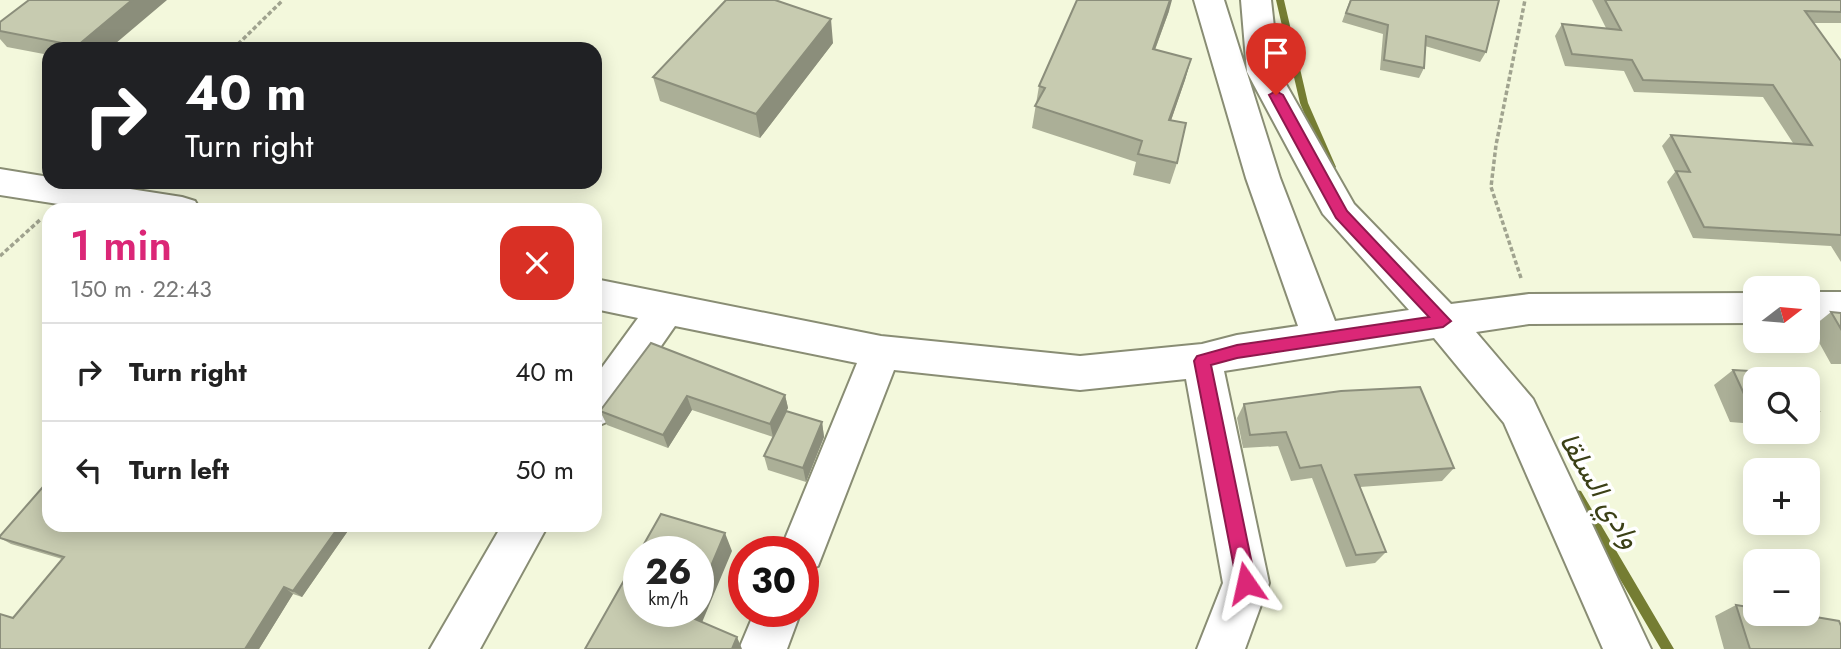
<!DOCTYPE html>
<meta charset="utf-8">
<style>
:root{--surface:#fff;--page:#f2f2f2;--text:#222;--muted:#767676;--line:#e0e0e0;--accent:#db2777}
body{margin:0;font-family:Jost,Vazirmatn,sans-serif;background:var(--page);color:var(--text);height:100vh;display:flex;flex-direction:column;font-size:26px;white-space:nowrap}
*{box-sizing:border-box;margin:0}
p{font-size:23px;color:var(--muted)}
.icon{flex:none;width:38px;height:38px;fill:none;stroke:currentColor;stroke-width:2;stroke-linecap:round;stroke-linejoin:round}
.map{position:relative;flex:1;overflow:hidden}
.details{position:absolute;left:42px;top:203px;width:560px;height:329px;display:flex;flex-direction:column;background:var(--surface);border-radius:21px;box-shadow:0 4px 18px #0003}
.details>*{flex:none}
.hud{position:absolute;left:42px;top:42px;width:560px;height:147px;border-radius:21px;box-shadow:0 4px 18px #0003;background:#202124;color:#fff;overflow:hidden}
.needle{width:46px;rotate:74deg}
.controls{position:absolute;left:1743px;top:276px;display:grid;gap:14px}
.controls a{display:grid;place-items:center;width:77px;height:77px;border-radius:14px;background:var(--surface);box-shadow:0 4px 18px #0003;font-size:35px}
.speed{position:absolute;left:623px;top:536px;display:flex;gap:14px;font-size:35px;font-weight:700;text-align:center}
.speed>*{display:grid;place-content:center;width:91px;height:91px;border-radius:50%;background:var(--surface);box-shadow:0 4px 18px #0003;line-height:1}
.speed small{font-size:18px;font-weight:400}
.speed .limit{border:10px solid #d22;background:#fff;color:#111}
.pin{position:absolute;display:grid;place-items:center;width:60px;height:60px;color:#fff;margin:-72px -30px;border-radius:50% 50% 50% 0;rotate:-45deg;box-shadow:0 0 7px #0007}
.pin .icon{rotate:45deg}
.me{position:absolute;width:77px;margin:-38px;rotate:349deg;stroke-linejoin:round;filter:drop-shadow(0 0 5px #0008)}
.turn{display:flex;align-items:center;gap:24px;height:147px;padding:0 28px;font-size:32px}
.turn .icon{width:91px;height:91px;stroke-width:2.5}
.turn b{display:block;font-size:49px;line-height:60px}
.round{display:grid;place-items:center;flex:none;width:74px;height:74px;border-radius:21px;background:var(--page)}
.overview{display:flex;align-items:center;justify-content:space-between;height:119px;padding:0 28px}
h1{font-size:42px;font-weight:600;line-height:52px;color:var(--accent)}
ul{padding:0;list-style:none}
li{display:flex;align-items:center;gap:21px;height:98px;padding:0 28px;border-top:2px solid var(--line)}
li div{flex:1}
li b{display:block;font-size:26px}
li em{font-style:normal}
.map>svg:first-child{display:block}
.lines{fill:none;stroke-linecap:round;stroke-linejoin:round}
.stream{fill:#757d33;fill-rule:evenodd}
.minor-casing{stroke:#898d74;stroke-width:4}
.path{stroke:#a0a38f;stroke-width:3.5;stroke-dasharray:4.5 2.5;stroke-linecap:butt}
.minor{fill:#fff;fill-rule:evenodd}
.wall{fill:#abaf97}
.shaded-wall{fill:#8b8e7b}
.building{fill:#c7cbb0;stroke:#8b8e7b;stroke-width:2}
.route{fill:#db2777;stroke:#8e194d;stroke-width:2}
.labels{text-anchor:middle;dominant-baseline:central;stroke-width:7;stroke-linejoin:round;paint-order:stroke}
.water-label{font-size:28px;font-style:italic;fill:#3b4016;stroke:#fff}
</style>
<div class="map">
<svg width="1841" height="649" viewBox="0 0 1841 649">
<rect width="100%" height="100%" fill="#f3f8dc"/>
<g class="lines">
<path class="stream" d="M1276,0h8l24,103 28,64 -2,2 -3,1 -5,-3 -26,-64z
M1577,490l4,1 93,158h-13l-88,-150 -2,-4 2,-4z"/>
<defs>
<path id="minor" d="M1194,0h30l56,178 55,143 74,-11 -86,-96 -76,-142 -6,-72h30l8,72 75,132 97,100 78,-10 226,-1v30l-226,1 -53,8 57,67 118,250h-48l-99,-226 -70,-85 -210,33 45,212 -24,66h-48l26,-66 -37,-204 -106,11 -186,-20 -76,196 -15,6v-21h-23l77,-188 -182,-37 -66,95 -14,6v-50l43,-59 -43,-9v-30l286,57 199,20 122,-12 35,-9 61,-9 -52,-148z
M0,169l49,8v5h36l97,15 13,4 5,9h-103l-97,-15z
M1808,292h33v30h-33z
M502,525h46l-68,124h-50z
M755,611h46l-14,38h-48z"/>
</defs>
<use href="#minor" class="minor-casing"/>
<path class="path" d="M233,49l50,-49
M0,256l41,-37
M1521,278l-30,-91 5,-42 29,-145"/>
<use href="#minor" class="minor"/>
</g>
<path class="wall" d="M1350,0l136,52 -6,10 -55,-16 -1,22 -5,10 -39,-8 3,-36 -41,-12z
M1592,0h249v23h-28l28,38v201l-10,-16 -138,-8 -26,-56 8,-10 -13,-26 9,-11 122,8 -30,-46 -129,-5 -10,-21 -59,-5 -10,-30 7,-12 44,4z
M1169,11l-14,39 36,9 -6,21 -14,40 6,43 -7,21 -37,-9 3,-13 -104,-34 7,-42z
M0,22l109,27h-60v6l-42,-8 -7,-8z
M833,43l-73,95 -100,-37 -7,-24z
M1831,312l10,1v51h-10l-20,-36z
M651,343l134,52 3,13 -2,3 36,11 2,15 -18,45 -38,-12 -4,-14 9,-19 -81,-27 -24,38 -61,-23 -7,-14z
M1733,370l22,10v44l-25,-2 -16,-37z
M1808,389l11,22 -11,8z
M1244,404l210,64 -12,13 -82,6 26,65 -11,11 -29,4 -34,-89 -21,3 -13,-35 -35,2 -6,-30z
M49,525h303l-50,72 -9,-3 -34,55h-259l13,-31 49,-59 -51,-15 -11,-6z
M1736,605l105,44h-117l-9,-33z"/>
<path class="shaded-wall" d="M132,0h35l-58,49h-30l-2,-3z
M1170,0h2l-3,11 -22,60 6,-22z
M831,19l2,24 -73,95 -4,-24z
M1191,59l-6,21 -21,61 5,-21z
M785,395l3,13 -15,29 -3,-13z
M687,396l5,14 -24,38 -5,-13z
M822,422l2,15 -18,45 -3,-14z
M340,525h12l-50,72 -9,-6z
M725,533l7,18 -34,81 -8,-15 2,-6h6v-14z
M284,587l9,7 -34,55h-14z
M737,637l5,12h-10z"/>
<path class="building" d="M29,0h103l-55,46 -77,-15v-9z
M726,0h49l56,19 -75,95 -103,-37z
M1077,0h93l-17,49 38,10 -22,61 17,3 -9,40 -39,-9 4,-13 -107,-35 10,-18 -6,-2z
M1351,0h148l-13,52 -60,-16 -2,32 -40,-8 4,-35 -42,-12z
M1605,0h236v12l-36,-1 36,50v174l-137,-8 -28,-56 14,1 -19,-37 141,10 -39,-60 -130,-5 -11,-20 -60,-6 -10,-30 59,6z
M1831,312l10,1v16z
M651,343l134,52 -15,29 -83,-28 -24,39 -63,-24z
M1733,370l67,4 3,6h-48v28l-5,-1z
M1420,387l34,81 -99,7 31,77 -30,3 -35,-90 -21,3 -14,-36 -36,3 -6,-31 97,-13z
M1808,389l11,22h-11z
M786,411l36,11 -19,46 -39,-12z
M49,480v45h291l-47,66 -9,-4 -39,62h-245v-35l13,4 51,-61 -64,-19v-2z
M661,514l64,19 -27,64v-46h-58z
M639,554v57h53l-2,6 47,20 -5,12h-147z
M1736,605l19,3v6h43l41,7 2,5v23h-91z"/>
<path class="route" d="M1276,91l7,4 64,116 104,110 -8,6 -206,31 -26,7 45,218 -3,6 -7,3 -6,-3 -3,-6 -43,-222 3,-5 40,-11 192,-28 -93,-99 -67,-123z"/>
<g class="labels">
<g class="water-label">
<text transform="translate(1600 490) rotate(59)">وادي السلقا</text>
</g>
</g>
</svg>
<div class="controls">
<a><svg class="needle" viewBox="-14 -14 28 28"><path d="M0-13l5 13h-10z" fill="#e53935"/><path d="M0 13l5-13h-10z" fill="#767676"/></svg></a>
<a><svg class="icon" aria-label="search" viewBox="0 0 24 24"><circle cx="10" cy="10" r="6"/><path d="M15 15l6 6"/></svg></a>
<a>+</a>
<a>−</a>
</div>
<div class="speed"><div>26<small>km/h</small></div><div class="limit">30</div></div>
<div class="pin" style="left:1276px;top:95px;background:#d93025"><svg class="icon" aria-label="arrive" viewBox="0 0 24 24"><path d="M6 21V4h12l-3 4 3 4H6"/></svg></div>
<svg class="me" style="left:1246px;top:583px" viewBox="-20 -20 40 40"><path d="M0-17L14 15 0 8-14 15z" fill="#db2777" stroke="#fff" stroke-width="4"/></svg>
<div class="hud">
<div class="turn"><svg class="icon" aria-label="right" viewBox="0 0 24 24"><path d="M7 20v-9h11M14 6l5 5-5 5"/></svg><div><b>40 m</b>Turn right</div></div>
</div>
<section class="details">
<div class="overview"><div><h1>1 min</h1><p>150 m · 22:43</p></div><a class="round" style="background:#d93025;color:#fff"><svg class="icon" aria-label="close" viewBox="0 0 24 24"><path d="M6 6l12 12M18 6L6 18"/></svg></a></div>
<ul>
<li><svg class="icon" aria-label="right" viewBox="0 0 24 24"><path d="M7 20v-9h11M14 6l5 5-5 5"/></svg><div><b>Turn right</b></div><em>40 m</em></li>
<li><svg class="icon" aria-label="left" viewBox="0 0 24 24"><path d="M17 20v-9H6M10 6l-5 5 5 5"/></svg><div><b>Turn left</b></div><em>50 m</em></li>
</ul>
</section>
</div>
